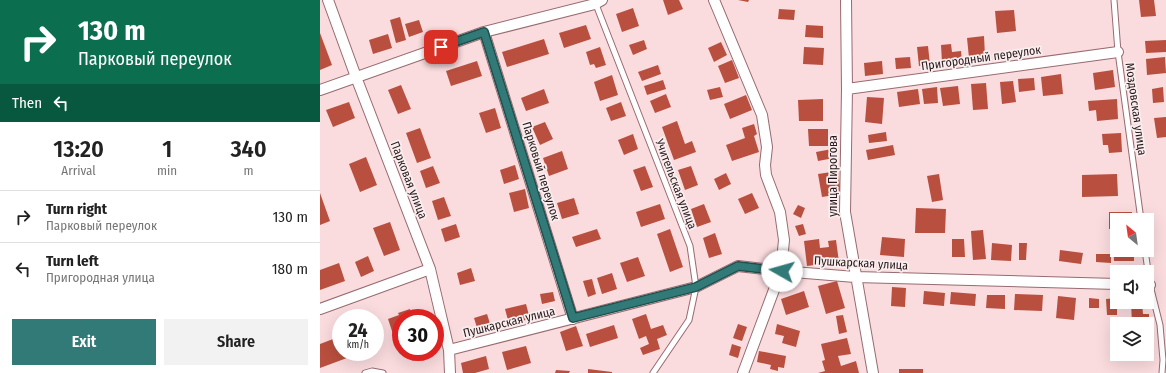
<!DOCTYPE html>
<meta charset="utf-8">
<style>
:root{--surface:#fff;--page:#f2f2f2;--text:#222;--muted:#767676;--line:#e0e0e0;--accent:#317a77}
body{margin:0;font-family:"Fira Sans Condensed",sans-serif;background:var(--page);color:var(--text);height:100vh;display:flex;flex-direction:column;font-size:15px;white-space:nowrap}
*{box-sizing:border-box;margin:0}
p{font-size:13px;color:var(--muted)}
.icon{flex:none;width:22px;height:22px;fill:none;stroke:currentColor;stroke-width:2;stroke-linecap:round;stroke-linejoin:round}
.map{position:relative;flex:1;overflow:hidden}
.sheet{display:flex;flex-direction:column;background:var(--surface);width:320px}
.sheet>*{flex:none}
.banner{background:#0b6e4f;color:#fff;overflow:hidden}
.needle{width:26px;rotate:331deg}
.fabs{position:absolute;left:790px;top:213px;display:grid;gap:8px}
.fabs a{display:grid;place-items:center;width:44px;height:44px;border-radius:0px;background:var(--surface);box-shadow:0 4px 16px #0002;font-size:20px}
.speed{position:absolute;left:12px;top:309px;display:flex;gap:8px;font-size:20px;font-weight:700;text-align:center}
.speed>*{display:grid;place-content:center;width:52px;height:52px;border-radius:50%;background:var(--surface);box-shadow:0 4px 16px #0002;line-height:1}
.speed small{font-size:10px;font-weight:400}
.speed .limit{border:6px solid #d22;background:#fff;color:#111}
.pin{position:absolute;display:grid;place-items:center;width:34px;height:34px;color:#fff;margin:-17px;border-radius:8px;box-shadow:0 2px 6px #0006}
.me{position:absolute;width:44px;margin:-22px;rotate:277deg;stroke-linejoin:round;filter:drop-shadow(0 0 3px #0008)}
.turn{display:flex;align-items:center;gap:14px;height:84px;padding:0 12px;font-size:18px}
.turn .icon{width:52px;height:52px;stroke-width:2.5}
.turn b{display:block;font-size:28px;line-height:34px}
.then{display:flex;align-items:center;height:38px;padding:0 12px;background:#0003;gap:8px;font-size:15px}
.eta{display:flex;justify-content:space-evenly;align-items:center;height:68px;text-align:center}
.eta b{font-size:24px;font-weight:600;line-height:28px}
.primary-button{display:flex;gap:8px;margin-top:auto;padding:8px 12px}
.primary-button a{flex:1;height:46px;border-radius:0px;background:var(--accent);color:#fff;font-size:16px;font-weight:600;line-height:46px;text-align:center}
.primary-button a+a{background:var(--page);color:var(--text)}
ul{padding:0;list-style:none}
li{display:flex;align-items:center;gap:12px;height:52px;padding:0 12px;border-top:1px solid var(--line)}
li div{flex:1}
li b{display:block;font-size:15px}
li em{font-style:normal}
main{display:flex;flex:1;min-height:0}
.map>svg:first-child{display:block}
.building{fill:#b94f3e}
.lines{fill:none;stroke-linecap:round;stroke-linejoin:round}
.lane-casing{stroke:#976b70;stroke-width:7}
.street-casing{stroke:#976b70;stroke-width:12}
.lane{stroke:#fff;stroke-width:5}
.street{stroke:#fff;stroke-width:10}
.route-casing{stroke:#204f4d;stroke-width:10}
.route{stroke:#317a77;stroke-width:7}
.labels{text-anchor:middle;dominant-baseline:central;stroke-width:3.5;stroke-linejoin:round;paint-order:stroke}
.street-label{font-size:12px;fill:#291719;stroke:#f8eeef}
</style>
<main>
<section class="sheet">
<div class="banner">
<div class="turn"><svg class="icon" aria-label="right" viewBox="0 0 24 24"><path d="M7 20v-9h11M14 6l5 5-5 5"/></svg><div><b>130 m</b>Парковый переулок</div></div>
<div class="then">Then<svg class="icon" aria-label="left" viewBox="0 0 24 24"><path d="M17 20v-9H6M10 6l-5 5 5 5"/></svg></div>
</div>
<div class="eta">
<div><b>13:20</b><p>Arrival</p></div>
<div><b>1</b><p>min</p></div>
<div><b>340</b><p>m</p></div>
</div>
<ul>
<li><svg class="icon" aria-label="right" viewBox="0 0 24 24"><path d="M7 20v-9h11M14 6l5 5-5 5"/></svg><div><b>Turn right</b><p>Парковый переулок</p></div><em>130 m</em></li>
<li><svg class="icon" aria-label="left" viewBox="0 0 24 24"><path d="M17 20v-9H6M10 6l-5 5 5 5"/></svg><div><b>Turn left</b><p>Пригородная улица</p></div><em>180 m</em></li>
</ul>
<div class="primary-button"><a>Exit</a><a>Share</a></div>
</section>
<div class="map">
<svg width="846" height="373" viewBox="0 0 846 373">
<rect width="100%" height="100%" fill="#fadbde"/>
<path class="building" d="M343,0h16l4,9 -15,6z
M418,0h11l-1,2z
M819,0h15l2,16 -15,1z
M313,8l6,18 -17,6 -6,-18z
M459,9l16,1 -1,10 -16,-1z
M694,10l2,21 -19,2 -2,-22z
M80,17l6,23 -10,3 -6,-23z
M99,20l4,12 -14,5 -4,-13z
M266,25l5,14 -27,9 -5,-15z
M486,25l17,1v12l-18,-1z
M0,33l12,32 -12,5z
M68,34l4,14 -19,6 -4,-14z
M664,36l1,20 -16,2 -2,-20z
M224,39l5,15 -42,13 -5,-15z
M324,40l3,9 -14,6 -4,-10z
M846,40v12l-20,1 -1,-12z
M401,42l6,13 -13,7 -6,-14z
M631,44l1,8 9,-1 1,10 -20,2 -1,-18z
M608,46l2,19 -11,1 -2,-19z
M280,47l6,18 -10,3 -2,-4 -4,1 -4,-13z
M484,47l20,1 -1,17 -20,-1z
M590,57l1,11 -15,1 -1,-11z
M845,57l1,16 -19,2 -1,-16z
M412,60l7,18 -14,5 -7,-17z
M157,61l5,15 -31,10 -5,-15z
M562,61l1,13 -18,2 -1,-13z
M338,65l3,9 -19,7 -4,-9z
M793,70l2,17 -20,3 -2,-17z
M741,74l2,20 -20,2 -2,-19z
M292,75l6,20 -18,6 -6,-19z
M714,78l1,12 -16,2 -1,-13z
M343,80l3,9 -19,6 -3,-9z
M693,81l3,21 -14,2 -2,-22z
M666,83l2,26 -15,1 -2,-26z
M81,85l10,24 -13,5 -10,-24z
M638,86l2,18 -17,2 -3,-18z
M400,87l3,10 -13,3 -3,-10z
M617,87l1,16 -14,1 -2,-15z
M843,87l1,15 -11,1 -1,-14z
M224,89l5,14 -23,8 -5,-13z
M598,89l2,15 -21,3 -2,-15z
M346,94l5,13 -16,6 -5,-12z
M426,95l6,15 -22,9 -6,-15z
M547,97l17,1 -2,26 -17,-2z
M503,99v22h-24l-1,-21z
M797,99l1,20 -21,2 -1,-11 -7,1 -1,-10z
M29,102l6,16 -22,9 -7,-17z
M301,102l5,14 -15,5 -5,-13z
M175,108l6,20 -15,5 -7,-20z
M846,117v20l-9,1 -3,-20z
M357,121l8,23 7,-3 4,11 -22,8 -12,-33z
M225,122l8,17 -13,6 -8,-18z
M434,124l3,10 -3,2 5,16 -27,9 -6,-16 19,-7 -3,-10z
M100,128l11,30 -14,5 -11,-30z
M488,129h20v17h-19z
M566,132l1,9 -18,2 -1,-8z
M801,133l1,19 -13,1 -1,-8h-5l-1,-11z
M313,134l5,15 -14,6 -6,-15z
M573,145l2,10 -27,5 -2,-10z
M512,149l2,9 -16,3 -2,-9z
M242,151l6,18 -19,7 -6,-18z
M46,157l11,28 -17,7 -11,-28z
M195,165l4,14 -15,5 -4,-14z
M113,166l7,17 -14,5 -6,-17z
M325,166l8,21 -12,4 -8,-21z
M371,166l7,19 -13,5 -7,-20z
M518,171l3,23 -19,3 -4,-23z
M406,173l5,11 -12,6 -5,-11z
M619,174l4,26 -11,2 -5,-26z
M797,174l1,22 -36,1v-22z
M205,189l4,19 -15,4 -5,-19z
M0,193l10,28 -10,4z
M432,193l7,15 -14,6 -7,-15z
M124,197l7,19 -13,4 -6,-19z
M254,198l5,16 -17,5 -5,-16z
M340,204l5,15 -24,8 -5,-15z
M384,204l7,18 -14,5 -6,-18z
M478,205l7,3 -4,10 -8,-4z
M596,208l30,1 -1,24h-30z
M789,212h23v8h-15v9h-8z
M70,222l10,28 -16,6 -11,-28z
M136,224l4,13 -15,5 -4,-13z
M483,224l3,10 -7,2 -4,-10z
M277,229l4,10 -25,8 -4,-10z
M350,229l13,38 -13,5 -13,-38z
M663,230l3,29 -13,1 -2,-29z
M395,233l7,21 -13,4 -6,-20z
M562,237l23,2 -1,18 -24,-2z
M499,239l1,9 9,-1 -1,-6 8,-1 3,22 -32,4 -3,-25z
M632,239h12l1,18h-13z
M793,240h4v10h17v11h-20z
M672,243l20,2 -1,16 -20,-1z
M699,243h8l-1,17h-7z
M740,250l23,3 -2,11 -22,-3z
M776,254h15v9l-15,-1z
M48,256l6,15 -13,6 -6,-15z
M318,257l7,19 -18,6 -7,-19z
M19,263l6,18 -25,9v-20z
M151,268l4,13 -15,4 -3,-12z
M292,273l5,16 -15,5 -5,-16z
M272,279l4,15 -8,3 -5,-16z
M517,281l8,27 -19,6 -8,-28z
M572,287l14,1 -1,19 -14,-1z
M484,291l5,16 -23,8 -5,-16z
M604,291l21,2 -1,13 -21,-2z
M233,292l2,9 -13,3 -2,-10z
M631,292l25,2 -1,12 -25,-2z
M695,294l28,1 -1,16 -28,-1z
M667,295h18v14l-19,-1z
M738,296l18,2 -2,22 -18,-2z
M769,298l10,1v9h-10z
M797,298v17h-10l-1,-16z
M811,302h11l1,12h6v9l-17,1z
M206,304l4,15 -21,5 -4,-15z
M90,309l1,3 4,-1 3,7h-17v16l-7,3 -6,-18 11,-4 -1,-2z
M167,314l5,16 -13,4 -5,-16z
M326,314l5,15 12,-4 4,10 -10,4 3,10 -17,6 -3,-7 9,-4 -3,-8 -7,3 -7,-20z
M523,315l4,17 -8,2 -3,-18z
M418,324l9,3 -5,14 -9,-3z
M457,324l23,7 -4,16 -14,-4 2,-7 -9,-2z
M294,325l4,13 -28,9 -4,-13z
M256,326l7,20 -17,5 -6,-19z
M21,336v16h22l-43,16v-24z
M527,338l4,16 -13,2 3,10 15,-5 3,12h-41l7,-2 -3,-10 3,-1 -4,-16z
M412,344l9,3 -3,11 -9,-3z
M206,346l5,17 -24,7 -5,-18z
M439,351l27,5 -2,12 -6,-1v4l-8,-2 1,-4 -14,-3z
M92,352h20l-18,6z
M166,356l3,13 -14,4h-12l-2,-10z
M268,369l24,3v1h-24z
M579,369h24v4h-24z
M236,370l14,1 -1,2h-14z"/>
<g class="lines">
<defs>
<path id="lane" d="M794,0l4,52 23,168
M275,2l95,244 6,41 -7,33 -36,53
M825,250l5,35 10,40 3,35 -1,13
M45,373l7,-2 11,2"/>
<path id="street" d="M8,0l28,77 74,192 19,81 1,23
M394,0l48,115 5,32 -2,18 1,10 14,37 4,28 -3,31 -38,102
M526,0l1,89 -2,123 28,161
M164,32l89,287
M527,89l271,-37
M0,90l164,-58 111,-28 7,-4
M827,284l3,1
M0,309l110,-40
M129,350l247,-63 42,-21 43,5 74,6 262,7"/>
</defs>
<use href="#lane" class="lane-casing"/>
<use href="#street" class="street-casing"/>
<use href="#lane" class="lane"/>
<use href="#street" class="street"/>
</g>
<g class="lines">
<defs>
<path id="route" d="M121,47l43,-15 89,286 123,-31 42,-21 44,5"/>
</defs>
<use href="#route" class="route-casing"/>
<use href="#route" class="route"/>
</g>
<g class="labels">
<g class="street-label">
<text transform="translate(661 58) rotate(-8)">Пригородный переулок</text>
<text transform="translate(816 109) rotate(82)">Моздовская улица</text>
<text transform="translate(221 171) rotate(73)">Парковый переулок</text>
<text transform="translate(513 176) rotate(-90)">улица Пирогова</text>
<text transform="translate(89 180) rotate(69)">Парковая улица</text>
<text transform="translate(356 184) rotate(69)">Учительская улица</text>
<text transform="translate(541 263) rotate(3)">Пушкарская улица</text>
<text transform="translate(189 322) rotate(-14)">Пушкарская улица</text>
</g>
</g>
</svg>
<div class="fabs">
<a><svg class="needle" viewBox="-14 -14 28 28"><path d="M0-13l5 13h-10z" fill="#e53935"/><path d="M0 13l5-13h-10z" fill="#767676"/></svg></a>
<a><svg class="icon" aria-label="sound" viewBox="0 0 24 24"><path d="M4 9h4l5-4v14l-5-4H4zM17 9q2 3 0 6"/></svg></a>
<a><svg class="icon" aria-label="layers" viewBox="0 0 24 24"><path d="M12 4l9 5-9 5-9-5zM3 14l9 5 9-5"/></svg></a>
</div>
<div class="speed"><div>24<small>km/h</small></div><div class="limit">30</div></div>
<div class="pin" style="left:121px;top:47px;background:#d93025"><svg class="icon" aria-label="arrive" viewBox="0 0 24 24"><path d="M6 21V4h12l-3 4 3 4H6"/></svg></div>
<svg class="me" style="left:462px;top:271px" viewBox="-20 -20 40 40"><circle r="19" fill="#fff"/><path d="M0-13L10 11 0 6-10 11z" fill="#317a77"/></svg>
</div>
</main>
